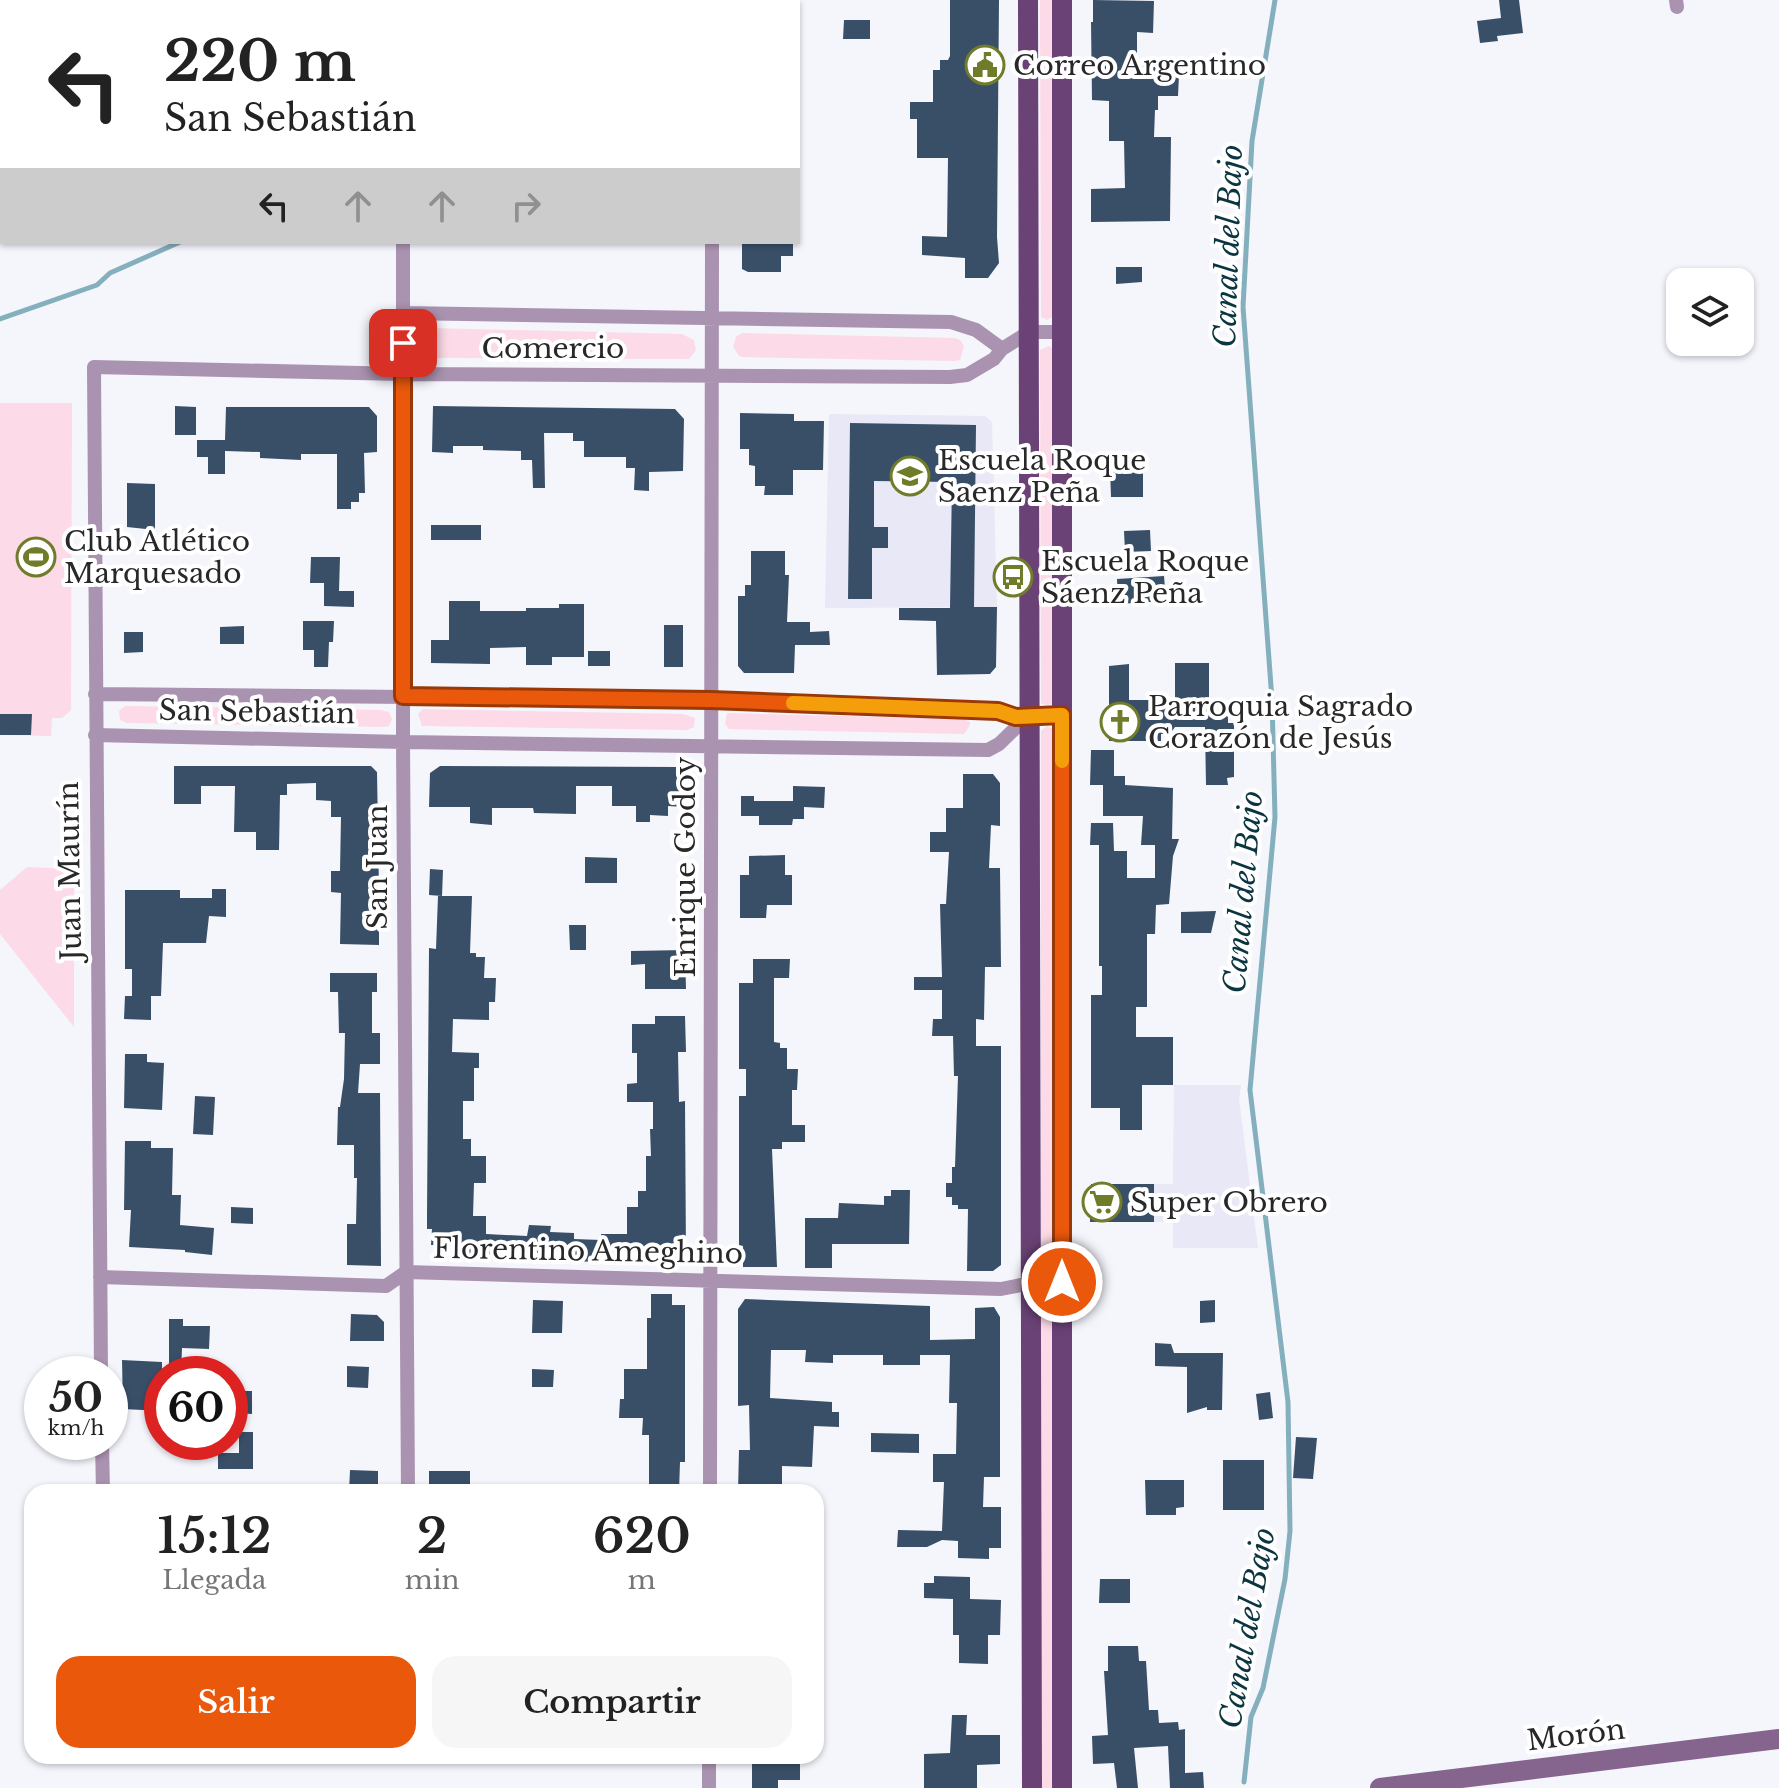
<!DOCTYPE html>
<html lang="es">
<meta charset="utf-8">
<style>
:root{--surface:#fff;--page:#f6f6f6;--text:#222;--muted:#767676;--accent:#ea580c}
body{margin:0;font-family:"Libre Baskerville",serif;background:var(--page);color:var(--text);height:100vh;display:flex;flex-direction:column;font-size:30px;white-space:nowrap}
*{box-sizing:border-box;margin:0}
p{font-size:26px;color:var(--muted)}
.icon{flex:none;width:44px;height:44px;fill:none;stroke:currentColor;stroke-width:2;stroke-linecap:round;stroke-linejoin:round}
.map{position:relative;flex:1;overflow:hidden}
.side{position:absolute;left:24px;top:1484px;width:800px;height:280px;display:flex;flex-direction:column;background:var(--surface);border-radius:24px;box-shadow:0 2px 6px #0004}
.side>*{flex:none}
.banner{position:absolute;left:0px;top:0px;width:800px;height:244px;box-shadow:0 2px 6px #0004;background:#fff;color:var(--text);overflow:hidden}
.buttons{position:absolute;left:1666px;top:268px;display:grid;gap:16px}
.buttons a{display:grid;place-items:center;width:88px;height:88px;border-radius:16px;background:var(--surface);box-shadow:0 2px 6px #0004;font-size:40px}
.speed{position:absolute;left:24px;top:1356px;display:flex;gap:16px;font-size:40px;font-weight:700;text-align:center}
.speed>*{display:grid;place-content:center;width:104px;height:104px;border-radius:50%;background:var(--surface);box-shadow:0 2px 6px #0004;line-height:1}
.speed small{font-size:20px;font-weight:400}
.speed .limit{border:12px solid #d22;background:#fff;color:#111}
.pin{position:absolute;display:grid;place-items:center;width:68px;height:68px;color:#fff;margin:-34px;border-radius:16px;box-shadow:0 4px 12px #0006}
.me{position:absolute;width:88px;margin:-44px;rotate:0deg;stroke-linejoin:round;filter:drop-shadow(0 0 6px #0008)}
.turn{display:flex;align-items:center;gap:28px;height:168px;padding:0 32px;font-size:36px}
.turn .icon{width:104px;height:104px;stroke-width:2.5}
.turn b{display:block;font-size:56px;line-height:68px}
.lanes{display:flex;align-items:center;height:76px;padding:0 32px;background:#0003;justify-content:center;gap:40px;direction:ltr}
.lanes .off{opacity:.35}
.eta{display:flex;justify-content:space-evenly;align-items:center;height:136px;text-align:center}
.eta b{font-size:48px;font-weight:600;line-height:56px}
.action{display:flex;gap:16px;margin-top:auto;padding:16px 32px}
.action a{flex:1;height:92px;border-radius:24px;background:var(--accent);color:#fff;font-size:32px;font-weight:600;line-height:92px;text-align:center}
.action a+a{background:var(--page);color:var(--text)}
.map>svg:first-child{display:block}
.built{fill:#e8e8f6}
.green{fill:#fcdae7}
.lines{fill:none;stroke-linecap:round;stroke-linejoin:round}
.stream{stroke:#84b0bd;stroke-width:5}
.building{fill:#394f68}
.street{stroke:#aa93b0;stroke-width:14}
.secondary{stroke:#85648e;stroke-width:20}
.primary{stroke:#6a4275;stroke-width:20}
.route-casing{stroke:#983908;stroke-width:20}
.route{stroke:#ea580c;stroke-width:14}
.slow{stroke:#f59e0b;stroke-width:14}
.labels{text-anchor:middle;dominant-baseline:central;stroke-width:8;stroke-linejoin:round;paint-order:stroke}
.poi-label{font-size:28px;fill:#28282a;stroke:#fff;text-anchor:start}
.street-label{font-size:28px;fill:#28282a;stroke:#fff}
.water-label{font-size:30px;font-style:italic;fill:#0b3540;stroke:#fff}
</style>
<div class="map">
<svg width="1779" height="1788" viewBox="0 0 1779 1788">
<rect width="100%" height="100%" fill="#f5f5fc"/>
<path class="built" d="M829,414l156,2 7,6 5,185 -172,1z
M1174,1085h67l-2,14 19,149h-85v-26l-83,-1 1,-37h82z"/>
<path class="green" d="M1040,0h13v317l-6,3 -6,-3z
M430,328l252,6 12,6 2,10 -7,9 -259,-1 -9,-6 -4,-9 4,-9z
M742,333l213,5 5,2 4,6 -4,14 -5,1 -213,-4 -4,-2 -5,-9 3,-9z
M1049,346l4,3 1,354 -7,3 -6,-3 -1,-353z
M0,403h72l-1,307 -9,8h-10l-1,18 -51,-1z
M125,706l256,4 8,2 3,7 -3,7 -5,1 -257,-4 -7,-3 -1,-9z
M423,709l260,5 12,4 -1,9 -7,3 -265,-4 -4,-12z
M727,713l236,6 7,3v3l-6,9 -235,-5 -4,-5z
M1047,726l7,4 -1,539 -5,2 -7,-3v-537z
M27,867l47,2v158l-74,-93v-44z
M1048,1295l6,4v489h-12l-1,-488z"/>
<g class="lines">
<path class="stream" d="M0,319l97,-34 13,-12 70,-31
M1244,1782l7,-65 12,-29 22,-109 5,-48 -2,-129 -38,-312 25,-273 -3,-117 -29,-393 9,-166 23,-141"/>
</g>
<path class="building" d="M950,0h49l-2,237 2,26 -11,15h-23v-20l-43,-3v-19l25,1 1,-79h-31v-39h-7v-17h23v-32h7v-10h8l2,-4z
M1093,0l61,1 -1,32 -16,-1v32h37v11h5l-1,21h-20v14h-3l-1,27h17l-1,84 -79,1v-33l34,-1 -1,-47h-15v-40l-17,-1 -1,-78h2z
M1499,0h20l4,33 -26,3 1,5 -18,2 -3,-22 24,-3z
M844,20h26v19h-27z
M742,242h51v14h-12v16h-33l-6,-3z
M1116,267h26v15l-26,2z
M175,406l21,1v28h-21z
M433,406l242,3 9,10 -1,52 -34,1v19l-15,-1 1,-22h-9v-11h-42v-16h-11v-8h-29l1,55h-12l-1,-28h-11v-9l-38,-1v-4h-30v7l-21,-1z
M226,407h143l8,9v36l-13,1 1,40h-6v9h-8v7h-14v-55h-36v6l-41,-2v-6l-35,-1v23h-17v-17h-11v-17h28z
M740,413l54,1v7h30l-1,49h-30v25h-29l1,-9h-10v-20l-6,-1v-16h-9z
M850,423l126,2 -2,182h23l-1,60 -6,7 -53,1 -1,-54 -37,-1v-12h51l2,-126 -78,-1v46h14v21h-16v51h-24z
M1110,469h33v28h-32z
M127,483l28,1v46l-28,-3z
M431,525h50v15h-50z
M1150,530l1,21 -26,1 -1,-21z
M751,551h34v24h4l-2,47h23v10l19,-1 1,14h-35l-1,28h-50l-6,-7v-70h7v-11h6z
M311,557h29l-1,34h15v16l-30,-1v-23h-14z
M1164,576l2,25 -48,3 -1,-25z
M449,601h31v10h46v-3h33v-4h25v53h-32v8h-26v-18l-36,1v16l-59,-1v-23h18z
M303,621h31l-1,21h-4l-1,25h-14v-17h-11z
M664,625h19v42h-19z
M244,626v18h-24v-17z
M124,632h19v20l-19,1z
M588,651h22v15h-22z
M1175,663h34v53h19v7h6v54l-7,1 1,7h-22l-1,-58h-30l-5,7h-9v7h-52v-75l20,-2v36h46z
M0,714h32l-1,21h-31z
M1091,750h23v26h11v9l48,3 -1,51h7l-6,17 -4,48 -13,1 -1,29h-8v73h-11v30h37v48h-31v45h-22v-22h-29v-113h11v-29h-3v-121h-9l1,-22h22l1,28h13v27h28v-33h-14l2,-29h-40v-31h-13z
M174,766h197l6,6 2,119h-6v36l6,1v17l-39,-1 1,-51 -10,-1v-21h9l1,-54h-10v-16l-15,-1v-17l-29,1v11h-7l-1,55h-23v-18h-22l1,-46h-34v18h-27z
M440,766l237,1 8,9 -1,31 -16,-1v10l-18,-1v7h-14v-16h-24v-20h-36v28l-42,-1 -1,-5h-41v17l-22,-2v-16h-41l1,-34z
M963,774h30l7,9v43l-9,-1 -2,43h11l1,99h-16l-1,53 -8,-1v27h25v219l-8,6h-26l1,-62h-10v-4h-6v-8h-6v-14h6v-16h3l3,-91h-4l-1,-40h-21l1,-17h9v-29h-28v-13h28l-2,-73h6l3,-52h-19v-20h16v-24h17z
M793,786l32,1 -1,21 -20,-1v12h-11l-1,6h-33v-9h-18v-20h13v5h39z
M785,855v20h7v30h-25l-1,13h-26v-43h9v-19z
M585,857l32,1v25h-32z
M430,869l13,1 -1,26 -13,-1z
M212,889h14v28l-17,-1 -3,27h-43l-2,53h-10v24l-27,-1 1,-23h7v-27h-7v-79h55v8h32z
M438,896h34l-2,57h6v4h9l-1,21h12l-1,24h-6v18l-36,-1 -1,33 27,1v15h-5v33h-11v38h8v17h15v27h-12l-1,33h13v18l41,2 2,-11 22,1 -1,6 24,1v6l27,1v-6h26v-27h11v-16h8v-35h5l-1,-27h3v-27h-26v-18l10,-1v-30h-5v-29h23v-8h30l1,36h-8l1,50 6,-1 1,159 -8,5 -134,-5 1,-7 -34,-1 -1,7 -48,-2v-11l-31,-1 1,-16h-5v-14l2,-267 7,1z
M1216,911l-5,22h-30v-21z
M569,925h17v25h-16z
M685,950l1,39h-41v-25l-14,1v-14z
M753,959h37l-1,19h-15v64l6,1v5h7v21h11l-1,21h-5v35h13v17h-23v7h-10l5,118h-34v-21l-4,-1v-149h7v-27h-7v-86h14z
M330,973h47v19h-5v41h8v31h-20l-2,29h22l1,173 -34,-1v-41h9l1,-46h-3v-33h-17l1,-38h2l4,-28 1,-46h-6l-1,-41h-8z
M125,1054h22v8l17,1 -2,47 -38,-2z
M195,1096l20,1 -2,38 -20,-1z
M125,1141h26v7h22l-1,47h9l-1,30 34,3 -2,27 -27,-3v-2l-56,-3 2,-37h-7z
M1091,1184h63v38h-64z
M891,1190h19l-1,54h-77v24h-27v-50h33l1,-15 45,2v-9h7z
M231,1207l22,1v16l-22,-1z
M651,1294h21v11h13v157h-5l-1,30h-30v-57h-7l1,-17h-24l1,-19h4v-30h23v-51h4z
M745,1299l185,7v34l45,-1v-31l19,-1 6,10v160h-16l-1,30h18v41h-12v11l-31,-1v-17l-16,-1 -15,7h-30l1,-17 44,1 2,-49h-11v-28h23l1,-51h-8l1,-48h-30v10h-37v-10h-50v8l-28,-1 1,-12h-35l-1,48 62,4v10h7v15l-25,-1 -2,41 -30,-1v26h-44l1,-42h11l-1,-45 -11,1v-97z
M533,1300l30,1 -1,32h-30z
M1215,1300v22l-15,1v-22z
M351,1314l26,1 7,7v19h-34z
M169,1319h14v7h27l-1,23 -27,-1 -1,26h-12z
M1155,1343l16,1 3,9h49l-1,57h-15v-3l-20,6v-46l-32,-1z
M122,1360l40,2v49l-39,-2z
M347,1366l22,1 -1,21 -21,-1z
M532,1369l22,1 -1,17h-21z
M237,1391h15v23l-15,-1z
M1270,1392l3,26 -14,2 -3,-26z
M239,1432h14v37h-35v-16h21z
M871,1433l48,1v19l-48,-1z
M1296,1437l21,1 -4,41 -20,-1z
M1223,1460h41v50h-41z
M350,1470l28,1v21h-29z
M429,1471h41v21h-41z
M1145,1480h39v27l-8,1v7h-30z
M934,1576l36,1v22l31,1 -1,35h-12v29l-29,-1v-28h-6v-36l-29,-1v-15h10z
M1100,1579h30v24h-31z
M1108,1646h30l1,15h7l3,49h9l1,13 19,-1 1,8 6,-1v44l18,-1 1,16h-34l-2,-42 -34,2 4,40h-21l-3,-25 -21,1 -1,-28 16,-1 -4,-64h4z
M952,1715h15l-1,20h34v29l-23,1v23h-53v-34l26,-1z
M774,1756h26v24h-22v8h-26v-24h22z"/>
<g class="lines">
<path class="street" d="M61,0l3,2
M323,0l3,2
M402,0v2
M1676,0l1,7
M355,2l1,-2
M714,2v-2
M0,110l2,2
M403,242v500l5,750
M403,313l548,9 25,8 26,19
M95,694l616,6 287,11 18,6 46,-2
M95,735l308,7 585,8 11,-6 30,-29
M100,1277l286,9 20,-14 595,17 30,-6 31,-1
M101,1374l-7,-1007 309,7 547,3 17,-2 27,-16 8,-10 27,-17h33
M102,1442l1,50
M710,1492l2,-1250
M709,1788v-32"/>
<path class="secondary" d="M1380,1788l399,-49"/>
<path class="primary" d="M1028,0l4,1788
M1062,0v1788"/>
</g>
<g class="lines">
<defs>
<path id="route" d="M403,343v353l308,4 287,11 18,6 46,-2v567"/>
</defs>
<use href="#route" class="route-casing"/>
<use href="#route" class="route"/>
<path class="slow" d="M793,703l205,8 18,6 46,-2v46"/>
</g>
<defs>
<symbol id="civic-ring" viewBox="-11 -11 22 22"><circle r="9.5" fill="#fff" stroke="#707c29" stroke-width="1.5"/><path d="M-.6-6.5H3V-4.5H.6V-3L4-1V1h2V6H-6V1h2V-1L-.6-3ZM-1.2 2.5V6h2.4V2.5Z" fill="#707c29"/></symbol>
<symbol id="school-ring" viewBox="-11 -11 22 22"><circle r="9.5" fill="#fff" stroke="#707c29" stroke-width="1.5"/><path d="M0-5L7-2L0 1L-7-2ZM-4 1L0 2.5L4 1V4Q0 6-4 4Z" fill="#707c29"/></symbol>
<symbol id="stadium-ring" viewBox="-11 -11 22 22"><circle r="9.5" fill="#fff" stroke="#707c29" stroke-width="1.5"/><path d="M0-5a6.5 5 0 1 0 0 10a6.5 5 0 1 0 0-10ZM-3.5-1.8h7v3.6h-7Z" fill="#707c29"/></symbol>
<symbol id="bus-ring" viewBox="-11 -11 22 22"><circle r="9.5" fill="#fff" stroke="#707c29" stroke-width="1.5"/><path d="M-5-6H5V4H4V6H2V4H-2V6H-4V4H-5ZM-3.5-4V0h7V-4ZM-3.5 1.2v1.5H-2V1.2ZM2 1.2v1.5H3.5V1.2Z" fill="#707c29"/></symbol>
<symbol id="church-ring" viewBox="-11 -11 22 22"><circle r="9.5" fill="#fff" stroke="#707c29" stroke-width="1.5"/><path d="M-1.2-6h2.4v3.5h3.3v2.4h-3.3V6h-2.4V-.1h-3.3v-2.4h3.3Z" fill="#707c29"/></symbol>
<symbol id="supermarket-ring" viewBox="-11 -11 22 22"><circle r="9.5" fill="#fff" stroke="#707c29" stroke-width="1.5"/><path d="M-6-5.5h2.5l.6 2H6L4.5 2H-2.5L-4.4-4H-6ZM-1.5 3.2a1.3 1.3 0 1 0 .1 0ZM3 3.2a1.3 1.3 0 1 0 .1 0Z" fill="#707c29"/></symbol>
</defs>
<g fill-rule="evenodd">
<use href="#civic-ring" x="963" y="43" width="44" height="44"/>
<use href="#school-ring" x="888" y="454" width="44" height="44"/>
<use href="#stadium-ring" x="14" y="535" width="44" height="44"/>
<use href="#bus-ring" x="991" y="555" width="44" height="44"/>
<use href="#church-ring" x="1098" y="700" width="44" height="44"/>
<use href="#supermarket-ring" x="1080" y="1180" width="44" height="44"/>
</g>
<g class="labels">
<g class="poi-label">
<text x="1013" y="65">Correo Argentino</text>
<text x="938" y="460">Escuela Roque<tspan x="938" dy="32">Saenz Peña</tspan></text>
<text x="64" y="541">Club Atlético<tspan x="64" dy="32">Marquesado</tspan></text>
<text x="1041" y="561">Escuela Roque<tspan x="1041" dy="32">Sáenz Peña</tspan></text>
<text x="1148" y="706">Parroquia Sagrado<tspan x="1148" dy="32">Corazón de Jesús</tspan></text>
<text x="1130" y="1202">Super Obrero</text>
</g>
<g class="street-label">
<text x="553" y="348">Comercio</text>
<text transform="translate(257 712) rotate(1)">San Sebastián</text>
<text transform="translate(377 867) rotate(-90)">San Juan</text>
<text transform="translate(685 867) rotate(-90)">Enrique Godoy</text>
<text transform="translate(70 871) rotate(-91)">Juan Maurín</text>
<text transform="translate(588 1251) rotate(1)">Florentino Ameghino</text>
<text transform="translate(1576 1735) rotate(-7)">Morón</text>
</g>
<g class="water-label">
<text transform="translate(1228 246) rotate(-88)">Canal del Bajo</text>
<text transform="translate(1243 892) rotate(-85)">Canal del Bajo</text>
<text transform="translate(1247 1628) rotate(-80)">Canal del Bajo</text>
</g>
</g>
</svg>
<div class="buttons">
<a><svg class="icon" aria-label="layers" viewBox="0 0 24 24"><path d="M12 4l9 5-9 5-9-5zM3 14l9 5 9-5"/></svg></a>
</div>
<div class="speed"><div>50<small>km/h</small></div><div class="limit">60</div></div>
<div class="pin" style="left:403px;top:343px;background:#d93025"><svg class="icon" aria-label="arrive" viewBox="0 0 24 24"><path d="M6 21V4h12l-3 4 3 4H6"/></svg></div>
<svg class="me" style="left:1062px;top:1282px" viewBox="-20 -20 40 40"><circle r="17" fill="#ea580c" stroke="#fff" stroke-width="3"/><path d="M0-11L8 9 0 5-8 9z" fill="#fff"/></svg>
<div class="banner">
<div class="turn"><svg class="icon" aria-label="left" viewBox="0 0 24 24"><path d="M17 20v-9H6M10 6l-5 5 5 5"/></svg><div><b>220 m</b>San Sebastián</div></div>
<div class="lanes"><svg class="icon" aria-label="left" viewBox="0 0 24 24"><path d="M17 20v-9H6M10 6l-5 5 5 5"/></svg><svg class="icon off" aria-label="ahead" viewBox="0 0 24 24"><path d="M12 20V5M6 11l6-6 6 6"/></svg><svg class="icon off" aria-label="ahead" viewBox="0 0 24 24"><path d="M12 20V5M6 11l6-6 6 6"/></svg><svg class="icon off" aria-label="right" viewBox="0 0 24 24"><path d="M7 20v-9h11M14 6l5 5-5 5"/></svg></div>
</div>
<section class="side">
<div class="eta">
<div><b>15:12</b><p>Llegada</p></div>
<div><b>2</b><p>min</p></div>
<div><b>620</b><p>m</p></div>
</div>
<div class="action"><a>Salir</a><a>Compartir</a></div>
</section>
</div>
